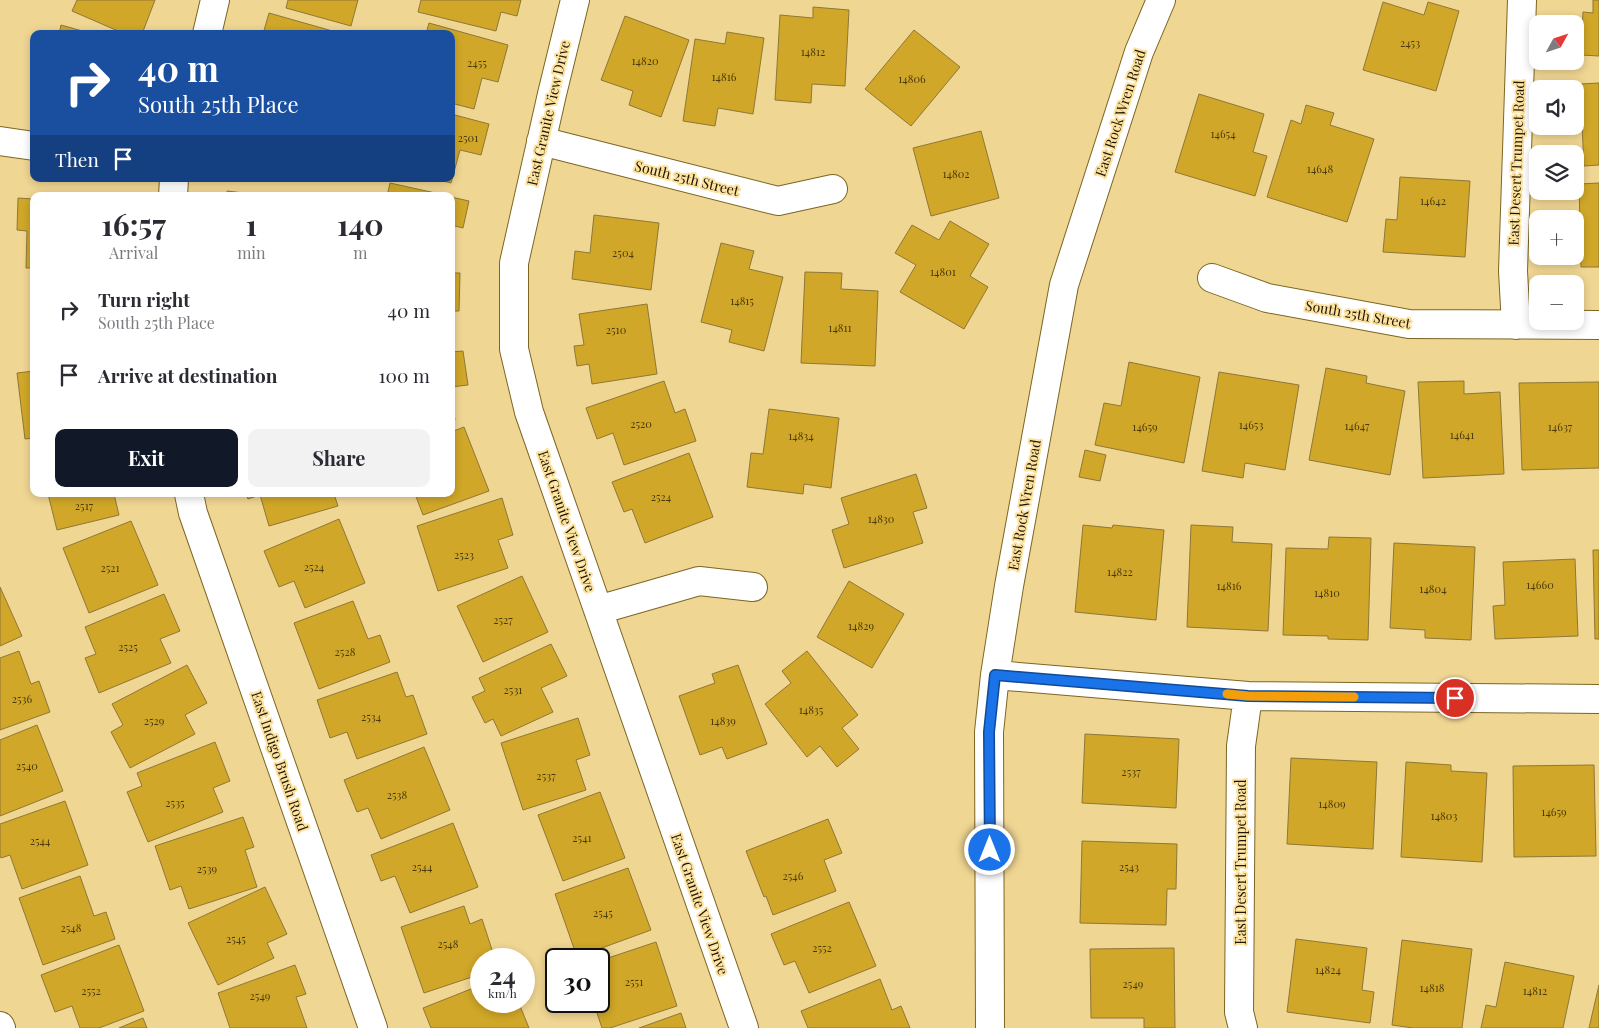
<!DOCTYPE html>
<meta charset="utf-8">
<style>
:root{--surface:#fff;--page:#f2f2f3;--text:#2b2b33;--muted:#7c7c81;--accent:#111827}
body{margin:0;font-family:"Playfair Display",serif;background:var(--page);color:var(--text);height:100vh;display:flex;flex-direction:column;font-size:19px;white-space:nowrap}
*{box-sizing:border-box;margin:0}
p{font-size:16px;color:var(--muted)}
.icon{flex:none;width:28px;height:28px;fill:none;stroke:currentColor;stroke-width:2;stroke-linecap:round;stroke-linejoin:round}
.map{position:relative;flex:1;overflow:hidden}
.drawer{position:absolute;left:30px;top:192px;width:425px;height:305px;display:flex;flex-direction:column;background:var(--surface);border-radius:10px;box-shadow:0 2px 8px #0003}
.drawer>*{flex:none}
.guide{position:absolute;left:30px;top:30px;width:425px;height:152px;border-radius:10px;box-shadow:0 2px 8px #0003;background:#1a4fa0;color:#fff;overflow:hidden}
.needle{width:32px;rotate:50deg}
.buttons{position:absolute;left:1529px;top:15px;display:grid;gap:10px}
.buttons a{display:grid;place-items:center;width:55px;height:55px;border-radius:10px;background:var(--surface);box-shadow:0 2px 8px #0003;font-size:25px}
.speed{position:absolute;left:470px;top:948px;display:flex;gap:10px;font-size:25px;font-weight:700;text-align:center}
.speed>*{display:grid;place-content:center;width:65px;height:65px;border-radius:50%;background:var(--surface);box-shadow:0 2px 8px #0003;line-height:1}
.speed small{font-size:12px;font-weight:400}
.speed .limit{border:2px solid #111;border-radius:8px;background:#fff;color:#111}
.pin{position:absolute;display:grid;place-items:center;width:42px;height:42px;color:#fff;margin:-21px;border:2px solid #fff;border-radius:50%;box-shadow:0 1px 5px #0007}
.me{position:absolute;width:55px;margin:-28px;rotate:0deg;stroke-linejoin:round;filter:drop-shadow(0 0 4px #0008)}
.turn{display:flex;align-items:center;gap:18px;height:105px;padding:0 25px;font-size:22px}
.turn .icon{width:65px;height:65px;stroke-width:2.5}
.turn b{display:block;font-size:35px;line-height:42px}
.then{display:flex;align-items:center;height:48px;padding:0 25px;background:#0003;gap:10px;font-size:19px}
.eta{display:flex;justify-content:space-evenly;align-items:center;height:85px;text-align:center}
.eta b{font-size:30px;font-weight:700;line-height:35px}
.button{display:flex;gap:10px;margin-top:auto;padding:10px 25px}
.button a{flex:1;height:58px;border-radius:10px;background:var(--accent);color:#fff;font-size:20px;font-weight:700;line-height:58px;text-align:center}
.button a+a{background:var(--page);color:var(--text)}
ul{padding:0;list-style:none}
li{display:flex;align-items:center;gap:15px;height:65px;padding:0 25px}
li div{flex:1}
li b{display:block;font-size:19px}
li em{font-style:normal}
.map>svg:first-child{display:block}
.building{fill:#d0a728;stroke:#8f7736}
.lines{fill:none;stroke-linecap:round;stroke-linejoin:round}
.minor-casing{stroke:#7d6522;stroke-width:30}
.minor{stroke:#fff;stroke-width:28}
.route-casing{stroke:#114b97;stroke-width:12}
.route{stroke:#1a73e8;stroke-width:9}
.slow{stroke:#f59e0b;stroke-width:9}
.labels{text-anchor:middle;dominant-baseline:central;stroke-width:4;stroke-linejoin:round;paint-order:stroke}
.number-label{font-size:11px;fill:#4a390a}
.street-label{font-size:14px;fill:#1e1400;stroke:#fde3a0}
</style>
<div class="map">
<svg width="1599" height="1028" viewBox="0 0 1599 1028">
<rect width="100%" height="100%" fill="#f0d693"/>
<path class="building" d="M77,0h78l-13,34h-17l-53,-23z
M288,0h70l-7,26 -65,-18z
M421,0h100l-4,16 -16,-4 -5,19 -78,-19z
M1593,0h6v56l-18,-1 2,-43 10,1z
M1383,2l41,13 4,-13 31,9 -23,80 -73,-21z
M813,7l36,3 -4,76 -33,-2 -1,19 -36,-3 5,-85 33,3z
M269,13l74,21h-80z
M625,16l64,24 -28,77 -32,-12 4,-14 -32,-11z
M429,23l79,22 -10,37 -16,-4 -8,31 -23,-6v-69h-25z
M61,25l32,9h-34z
M914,30l46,37 -49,59 -46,-37z
M727,32l37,6 -11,76 -35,-6 -3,18 -32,-5 12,-82 30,5z
M1599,83v82l-15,1 -4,-82z
M1199,94l65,20 -11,38 14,4 -12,40 -80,-24z
M1306,105l28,8 -4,12 44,14 -27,83 -80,-25 24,-77 10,4z
M451,114l38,10 -8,31 -21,-5 -9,33 -15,-4h15z
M981,131l18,67 -68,18 -18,-68z
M1400,177l70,4 -5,76 -82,-5 3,-33 11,1z
M390,183l59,13h-62z
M1599,183v84h-18l-2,-83z
M227,191l42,5h-42z
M451,197l18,4 -6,27 -12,-3z
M18,198l16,1v69h-8l1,-37 -10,-1z
M594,215l65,8 -8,67 -79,-11 3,-28 15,2z
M950,221l39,23 -19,32 18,11 -24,42 -64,-37 16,-27 -21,-12 17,-28 27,15z
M721,243l33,8 -5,18 34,8 -19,74 -35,-9 3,-12 -31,-8z
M805,272l37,1 -1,16 37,2 -3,75 -74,-3z
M451,273h9l-1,38h-8z
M647,304l10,70 -65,10 -3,-20 -12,2 -3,-20 10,-1 -5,-31z
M463,351l5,34 -17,2v-35z
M1129,362l71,15 -16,86 -89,-18 9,-42 17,3z
M1326,368l41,8 -1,7 39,8 -15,84 -81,-15z
M34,371v67l-9,1 -8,-66z
M1219,372l80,13 -14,85 -40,-7 -2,15 -41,-7z
M664,381l11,32 10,-4 11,32 -72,24 -11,-32 -16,6 -11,-31z
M1464,381v13l36,-2 4,82 -81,4 -5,-96z
M1599,382v86l-77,2 -3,-87z
M451,396l4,24 -4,1z
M769,409l70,9 -8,70 -27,-4 -1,10 -56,-7 4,-34 12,1z
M464,427l25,64 -66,24 -8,-21h36v-62z
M1085,450l21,5 -6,26 -21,-4z
M689,453l24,64 -68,26 -13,-34 -8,3 -12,-30z
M916,474l11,34 -14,4 10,31 -79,25 -12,-38 17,-6 -8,-26z
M48,494h66l5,21 -62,15z
M246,494h88l4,12 -69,20 -9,-31 -12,4z
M502,498l11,37 -15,5 10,28 -70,23 -21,-65z
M339,519l26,64 -60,25 -11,-27 -15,6 -15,-36z
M131,521l27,64 -69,28 -26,-65z
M1083,525l29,3 1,-3 51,5 -8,90 -81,-8z
M1191,525l42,2 -1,15 40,2 -4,87 -81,-4z
M1329,537l42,1 -3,102 -40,-1v-3l-45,-1 3,-87 42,1z
M1394,543l81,4 -4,93 -46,-2v-8l-35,-2z
M1593,550h6v89h-4z
M1575,559l3,77 -83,3 -2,-33 12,-1 -2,-43z
M522,576l26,56 -65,30 -26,-56z
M849,581l55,33 -32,54 -55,-31z
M0,587l22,49 -22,10z
M164,594l16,37 -20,8 11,24 -72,30 -14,-35 11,-4 -11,-27z
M353,601l15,38 12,-4 10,27 -71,27 -25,-66z
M551,644l16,32 -26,12 12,24 -52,24 -8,-17 -8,4 -13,-26 13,-6 -6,-13z
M19,651l12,33 8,-3 11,31 -50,18v-72z
M807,651l51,64 -16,13 17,21 -22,18 -17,-21 -13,11 -42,-53 26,-21 -9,-12z
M187,665l20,38 -22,12 10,19 -65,34 -19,-36 12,-7 -11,-21z
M738,665l29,79 -40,15 -5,-12 -22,8 -21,-59 36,-13 -3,-9z
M397,672l9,25 7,-2 14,39 -70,25 -10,-27 -17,6 -13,-38z
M578,718l12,37 -14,5 10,30 -63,20 -22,-67z
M37,725l26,66 -63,25v-76z
M1085,734l94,5 -3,69 -94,-5z
M215,742l15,39 -17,7 10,24 -75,30 -21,-50 15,-6 -5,-13z
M424,747l26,63 -69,29 -13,-31 -11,4 -13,-32z
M1291,758l86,4 -4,87 -86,-5z
M1406,762l45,3v6l36,2 -5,89 -81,-5z
M1594,765l2,91 -82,1 -1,-91z
M600,792l25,66 -62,23 -25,-66z
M65,801l23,64 -66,24 -12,-34 -9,3 -1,-2v-32z
M243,817l11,30 -9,3 12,37 -68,22 -8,-23 -11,4 -15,-44z
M828,819l14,34 -18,7 12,31 -63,24 -7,-19 -2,1 -18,-46z
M453,823l25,64 -68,26 -15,-37 -14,5 -10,-26z
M1082,841l95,3 -1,45h-9l-1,36 -86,-2z
M628,868l23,62 -74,27 -22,-63z
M80,876l14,40 12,-4 9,27 -72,26 -24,-67z
M265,887l22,47 -20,9 7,15 -56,27 -30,-62z
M849,902l27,64 -67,27 -14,-32 -11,4 -13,-31z
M464,906l6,18 12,-5 13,40h-14v15l-57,19 -23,-66z
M1296,939l71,9 -5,42 12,2 -4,31 -83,-11z
M1402,940l70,9 -10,79h-49l-21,-3z
M656,942l21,64 -67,22h-8l-9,-27h6v-40z
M119,945l25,66 -45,17h-19l-8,-22 -17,6 -14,-37z
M1174,948l1,80h-31v-10h-53l-1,-69z
M1505,962l69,14 -11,52h-82l5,-23 10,2z
M295,965l11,29 -10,3 11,31h-77l-12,-35z
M880,979l12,31 9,-4 9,22h-102l-7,-17z
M481,985v16h37l11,27h-98l-8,-20z
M1599,985v43h-10z
M681,1013l5,15h-47z
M143,1018l4,10h-28z"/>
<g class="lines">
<defs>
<path id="minor" d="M575,0l-23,94 -38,169v86l15,63 215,616
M207,34l8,-34
M0,141l34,5
M541,141l237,60 55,-12
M173,196l1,-17
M1212,278l55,20 142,26 190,1
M1516,325l-3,-54 9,-271
M189,494l4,19 180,515
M598,610l101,-29 54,6
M995,675l253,21 351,3
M0,1026l1,2
M990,1028l-1,-296 6,-57 14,-89 55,-301 75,-233 22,-52
M1243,1028l-4,-16 2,-266 7,-50"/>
</defs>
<use href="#minor" class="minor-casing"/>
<use href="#minor" class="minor"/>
</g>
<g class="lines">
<defs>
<path id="route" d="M990,850l-1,-118 6,-57 253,21 207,2"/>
</defs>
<use href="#route" class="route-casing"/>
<use href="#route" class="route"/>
<path class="slow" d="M1227,694l21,2 106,1"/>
</g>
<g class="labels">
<g class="number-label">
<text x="1410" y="42">2453</text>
<text x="813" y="51">14812</text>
<text x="645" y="60">14820</text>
<text x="477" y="62">2455</text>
<text x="724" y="76">14816</text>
<text x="912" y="78">14806</text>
<text x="1223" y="133">14654</text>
<text x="468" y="137">2501</text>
<text x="1320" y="168">14648</text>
<text x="956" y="173">14802</text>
<text x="1433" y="200">14642</text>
<text x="623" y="252">2504</text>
<text x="943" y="271">14801</text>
<text x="742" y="300">14815</text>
<text x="840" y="327">14811</text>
<text x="616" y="329">2510</text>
<text x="641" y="423">2520</text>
<text x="1251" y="424">14653</text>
<text x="1357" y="425">14647</text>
<text x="1145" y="426">14659</text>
<text x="1560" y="426">14637</text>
<text x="1462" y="434">14641</text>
<text x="801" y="435">14834</text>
<text x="661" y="496">2524</text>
<text x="84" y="505">2517</text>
<text x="881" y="518">14830</text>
<text x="464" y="554">2523</text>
<text x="314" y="566">2524</text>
<text x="110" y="567">2521</text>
<text x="1120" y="571">14822</text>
<text x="1540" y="584">14660</text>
<text x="1229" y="585">14816</text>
<text x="1433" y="588">14804</text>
<text x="1327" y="592">14810</text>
<text x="503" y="619">2527</text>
<text x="861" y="625">14829</text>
<text x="128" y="646">2525</text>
<text x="345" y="651">2528</text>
<text x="513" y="689">2531</text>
<text x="22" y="698">2536</text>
<text x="811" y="709">14835</text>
<text x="371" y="716">2534</text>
<text x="154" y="720">2529</text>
<text x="723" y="720">14839</text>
<text x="27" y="765">2540</text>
<text x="1131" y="771">2537</text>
<text x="546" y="775">2537</text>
<text x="397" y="794">2538</text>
<text x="175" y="802">2535</text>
<text x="1332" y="803">14809</text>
<text x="1554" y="811">14659</text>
<text x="1444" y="815">14803</text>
<text x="582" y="837">2541</text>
<text x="40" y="840">2544</text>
<text x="422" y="866">2544</text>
<text x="1129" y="866">2543</text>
<text x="207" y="868">2539</text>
<text x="793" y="875">2546</text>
<text x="603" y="912">2545</text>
<text x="71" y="927">2548</text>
<text x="236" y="938">2545</text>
<text x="448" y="943">2548</text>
<text x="822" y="947">2552</text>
<text x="1328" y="969">14824</text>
<text x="634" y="981">2551</text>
<text x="1133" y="983">2549</text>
<text x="1432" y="987">14818</text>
<text x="91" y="990">2552</text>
<text x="1535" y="990">14812</text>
<text x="260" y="995">2549</text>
</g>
<g class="street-label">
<text transform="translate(548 113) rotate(-77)">East Granite View Drive</text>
<text transform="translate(1120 113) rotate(-72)">East Rock Wren Road</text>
<text transform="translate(1516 163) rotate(-88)">East Desert Trumpet Road</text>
<text transform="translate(687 178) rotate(14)">South 25th Street</text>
<text transform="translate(1358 314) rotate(10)">South 25th Street</text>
<text transform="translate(1024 505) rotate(-80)">East Rock Wren Road</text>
<text transform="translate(567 521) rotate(71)">East Granite View Drive</text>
<text transform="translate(280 761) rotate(71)">East Indigo Brush Road</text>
<text transform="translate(1240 862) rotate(-90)">East Desert Trumpet Road</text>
<text transform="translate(700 904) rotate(71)">East Granite View Drive</text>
</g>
</g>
</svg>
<div class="buttons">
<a><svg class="needle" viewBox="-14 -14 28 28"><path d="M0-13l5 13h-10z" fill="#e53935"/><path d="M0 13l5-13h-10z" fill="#7c7c81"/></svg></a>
<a><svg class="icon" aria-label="sound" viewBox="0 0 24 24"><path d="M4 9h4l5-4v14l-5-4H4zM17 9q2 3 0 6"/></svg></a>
<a><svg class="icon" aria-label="layers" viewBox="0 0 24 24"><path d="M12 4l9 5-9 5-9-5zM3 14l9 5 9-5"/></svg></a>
<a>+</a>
<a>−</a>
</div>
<div class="speed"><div>24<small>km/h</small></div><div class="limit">30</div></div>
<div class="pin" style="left:1455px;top:698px;background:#d93025"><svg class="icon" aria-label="arrive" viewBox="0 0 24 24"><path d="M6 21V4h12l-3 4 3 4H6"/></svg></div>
<svg class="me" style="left:990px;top:850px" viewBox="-20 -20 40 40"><circle r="17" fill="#1a73e8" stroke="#fff" stroke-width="3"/><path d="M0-11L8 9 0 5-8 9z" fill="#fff"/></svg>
<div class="guide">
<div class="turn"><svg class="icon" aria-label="right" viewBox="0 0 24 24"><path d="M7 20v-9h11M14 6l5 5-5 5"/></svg><div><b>40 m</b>South 25th Place</div></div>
<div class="then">Then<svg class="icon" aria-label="arrive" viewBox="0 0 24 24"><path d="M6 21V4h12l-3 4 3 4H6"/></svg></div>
</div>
<section class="drawer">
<div class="eta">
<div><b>16:57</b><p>Arrival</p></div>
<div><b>1</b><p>min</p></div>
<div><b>140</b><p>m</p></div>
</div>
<ul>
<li><svg class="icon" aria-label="right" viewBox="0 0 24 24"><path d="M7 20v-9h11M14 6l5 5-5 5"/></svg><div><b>Turn right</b><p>South 25th Place</p></div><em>40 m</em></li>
<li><svg class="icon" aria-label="arrive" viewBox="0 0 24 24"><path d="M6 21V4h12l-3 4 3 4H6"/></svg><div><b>Arrive at destination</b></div><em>100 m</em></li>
</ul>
<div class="button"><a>Exit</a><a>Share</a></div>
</section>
</div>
